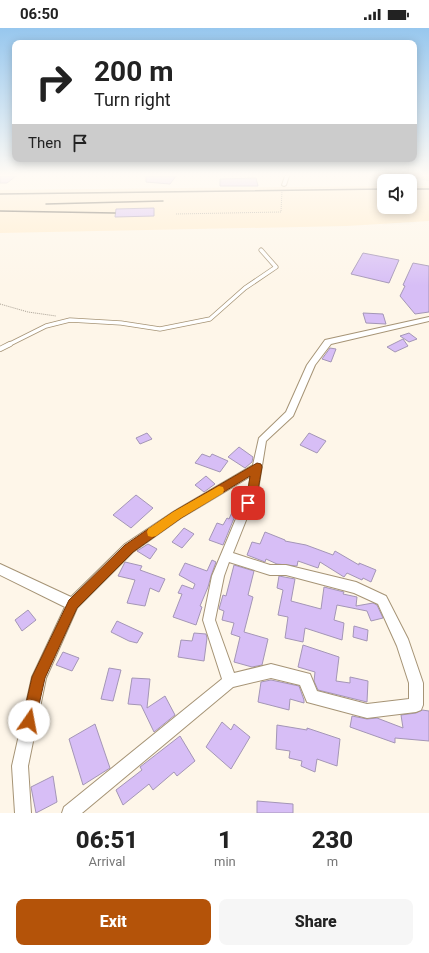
<!DOCTYPE html>
<style>
:root{--surface:#fff;--page:#f6f6f6;--text:#222;--muted:#767676;--accent:#b45309}
body{margin:0;font-family:Roboto,sans-serif;background:var(--page);color:var(--text);height:100vh;display:flex;flex-direction:column;font-size:15px;white-space:nowrap}
*{box-sizing:border-box;margin:0}
p{font-size:13px;color:var(--muted)}
.icon{flex:none;width:22px;height:22px;fill:none;stroke:currentColor;stroke-width:2;stroke-linecap:round;stroke-linejoin:round}
.map{position:relative;height:785px;overflow:hidden}
.side{display:flex;flex-direction:column;background:var(--surface);flex:1}
.side>*{flex:none}
.banner{position:absolute;left:12px;top:12px;width:405px;height:122px;border-radius:8px;box-shadow:0 2px 10px #0003;background:#fff;color:var(--text);overflow:hidden}
.controls{position:absolute;left:377px;top:146px;display:grid;gap:8px}
.controls a{display:grid;place-items:center;width:40px;height:40px;border-radius:8px;background:var(--surface);box-shadow:0 2px 10px #0003;font-size:20px}
.pin{position:absolute;display:grid;place-items:center;width:34px;height:34px;color:#fff;margin:-17px;border-radius:8px;box-shadow:0 2px 6px #0006}
.me{position:absolute;width:44px;margin:-22px;rotate:12deg;stroke-linejoin:round;filter:drop-shadow(0 0 3px #0008)}
.turn{display:flex;align-items:center;gap:14px;height:84px;padding:0 16px;font-size:18px}
.turn .icon{width:52px;height:52px;stroke-width:2.5}
.turn b{display:block;font-size:28px;line-height:34px}
.then{display:flex;align-items:center;height:38px;padding:0 16px;background:#0003;gap:8px;font-size:15px}
.eta{display:flex;justify-content:space-evenly;align-items:center;height:68px;text-align:center}
.eta b{font-size:24px;font-weight:800;line-height:28px}
.cta{display:flex;gap:8px;margin-top:auto;padding:8px 16px}
.cta a{flex:1;height:46px;border-radius:8px;background:var(--accent);color:#fff;font-size:16px;font-weight:800;line-height:46px;text-align:center}
.cta a+a{background:var(--page);color:var(--text)}
.status{display:flex;justify-content:space-between;align-items:center;height:28px;padding:0 20px;background:var(--surface);direction:ltr}
.status svg{height:11px;fill:currentColor}
.map>svg:first-child{display:block}
.built{fill:#ffeccc}
.building{fill:#d7bef6;stroke:#a496b6}
.lines{fill:none;stroke-linecap:round;stroke-linejoin:round}
.service-far1-casing{stroke:#a69476;stroke-width:5}
.service-casing{stroke:#a69476;stroke-width:6}
.minor-casing{stroke:#a69476;stroke-width:2}
.primary-casing{stroke:#dad9d7;stroke-width:2}
.path{stroke:#a9a195;stroke-width:1;stroke-dasharray:1 1;stroke-linecap:butt}
.service-far1{stroke:#fff;stroke-width:3.5}
.service{stroke:#fff;stroke-width:4.5}
.minor{fill:#fff;fill-rule:evenodd}
.primary{fill:#f7e2b9;fill-rule:evenodd}
.rail{stroke:#645d52;stroke-width:1.5}
.route{fill:#b45309;stroke:#753606}
.slow{fill:#f59e0b}
</style>
<div class="status"><b>06:50</b><svg viewBox="0 0 49 12"><path d="M0 12V9h3v3zM5 12V6h3v6zM10 12V3h3v9zM15 12V0h3v12zM26 1h20v11H26zM47 4h2v5h-2z"/></svg></div>
<div class="map">
<svg width="429" height="785" viewBox="0 0 429 785">
<rect width="100%" height="100%" fill="#fef6e9"/>
<path class="built" d="M384,158v21h26v-21h19v35l-82,5 -347,7v-43z"/>
<path class="building" d="M0,148h16l-9,7h-7z
M146,148h30l-6,8 -24,-2z
M256,150l2,8h-38v-7z
M154,180v8l-39,1 1,-8z
M363,225l36,7 -10,23 -38,-9z
M413,235l16,3v46l-14,2 -15,-18 5,-10 -2,-1z
M363,285l20,1 3,10 -20,-1z
M409,305l8,6 -8,3 -9,-6z
M403,311l5,7 -13,6 -8,-5z
M330,320l6,1 -5,13 -9,-3z
M147,405l5,6 -12,5 -4,-6z
M309,405l17,8 -9,12 -17,-8z
M239,419l14,10 -1,5 -7,6 -17,-11z
M202,426l8,3 2,-3 16,7 -8,11 -25,-9z
M206,448l9,8 -11,8 -9,-7z
M136,467l17,13 -22,20 -18,-13z
M233,482l4,1 -14,34 -14,-5 8,-17 6,2 4,-7 2,1z
M184,500l10,6 -12,14 -10,-6z
M265,504l20,8v1l21,4 27,10 2,-4 24,14v-2l17,7 -5,12 -8,-4 -1,2 -15,-7 -3,4 -24,-15 -2,6 -20,-7 -1,5 -20,-2 -11,-5 -1,3 -18,-7 5,-13 8,2z
M148,516l9,5 -7,10 -13,-8z
M212,532l4,2 -5,14 -3,11 -8,19 2,1 -6,18 -23,-8 9,-23 -4,-1 4,-8 11,4 2,-5 -16,-9 6,-12 22,8z
M125,534l17,4 -2,4 25,9 -6,13 -9,-4 -5,18 -18,-3 8,-23 -17,-4z
M234,537l20,6 -6,24 5,2 -9,35 24,7 -6,26 -10,2 -18,-5 6,-25 -9,-3 3,-11 -12,-3 2,-9 -5,-2 4,-14 3,1z
M279,548l16,3 -4,22 30,8 3,-22 20,5 -1,2 14,3 -1,9 17,-3 4,2 6,13 -12,3 -4,-10 -30,-6 -3,15 10,3 -2,17 -37,-12 -2,14 -18,-4 3,-21 -10,-2 5,-25 -6,-2z
M28,582l8,10 -14,11 -7,-11z
M117,593l26,12 -6,10 -8,-2 -18,-9z
M354,598l14,4 -1,11 -14,-4z
M194,605l12,1 1,4 -3,23 -26,-4 3,-17 11,1z
M303,617l36,12 -3,24 14,2v-6l18,4 -1,21 -49,-12 -4,-9 1,-9 -17,-5z
M63,624l16,6 -7,13 -16,-6z
M109,640l12,2 -8,31 -12,-2z
M132,650l18,1 -3,29 18,-12 10,19 -21,17 -13,-27 -13,-1z
M271,652l28,6 5,14v3l-14,-4 -1,11 -31,-8 3,-20z
M422,682l7,1v30l-34,-3v5l-45,-16 2,-11 15,3 10,-1 26,10 -2,-13 15,-2z
M222,694l9,8 3,-6 16,13 -19,32 -25,-22z
M95,696l15,44 -27,17 -14,-46z
M277,697l30,5v-2l33,11 -3,27 -20,-7 -2,13 -14,-6 1,-5 -13,-3 1,-7 -14,-2z
M180,708l15,25 -18,15 -3,-4 -21,18 -4,-6 -26,21 -7,-15 26,-20 -2,-3z
M53,748l4,26 -21,11 -5,-26z
M257,773l36,3v9h-36z"/>
<g class="lines">
<defs>
<path id="service-far1" d="M8,317l38,-19 24,-6 51,3 39,6 50,-10 35,-31 31,-21 -15,-17"/>
<path id="service" d="M0,321l10,-5"/>
<path id="minor" d="M285,148h4l-3,9 -2,1 -2,-1z
M429,289v4l-98,23 -16,21 -22,51 -27,25 -8,49 -25,63 37,12h16l70,17 30,14 22,43 15,44v22l-2,5 -5,2 -49,6 -60,-16 -7,-17 -29,-7 -38,9 -151,126h-20l2,-6 158,-128 -19,-59 9,-44 36,-86 3,-14 -70,42 -48,34 -56,56 -31,70 -18,88 3,47h-16l-3,-47 20,-89 33,-70 -65,-32v-11l71,33 54,-53 48,-32 80,-47 6,-27 27,-26 21,-47 18,-25zM229,534l41,13h16l68,18 24,11 19,42 12,37v16l-42,5 -50,-13 -7,-17 -39,-10 -37,9 -19,-53 9,-44z"/>
<path id="primary" d="M408,148h21v4z"/>
</defs>
<use href="#service-far1" class="service-far1-casing"/>
<use href="#service" class="service-casing"/>
<use href="#minor" class="minor-casing"/>
<use href="#primary" class="primary-casing"/>
<path class="path" d="M176,186l105,-2 1,-22
M0,276l28,8 28,4"/>
<use href="#service-far1" class="service-far1"/>
<use href="#service" class="service"/>
<use href="#minor" class="minor"/>
<use href="#primary" class="primary"/>
<path class="rail" d="M410,161h19
M0,166l384,-5
M46,176l117,-3
M0,183l115,2"/>
</g>
<linearGradient id="sky" x2="0" y2="1"><stop stop-color="#97c7ee"/><stop offset="0.57" stop-color="#fffbf5"/><stop offset="1" stop-color="#fffbf5" stop-opacity="0"/></linearGradient>
<rect width="429" height="258" fill="url(#sky)"/>
<path class="route" d="M257,435l4,1 1,3 -4,23 -7,16 -3,1 -4,-1 -2,-3 6,-13 2,-14 -69,42 -48,34 -56,56 -32,70 -11,49 -5,2 -5,-2 -2,-6 10,-44 37,-77 56,-55 48,-33z"/>
<path class="slow" d="M219,458l4,1 1,3 -1,3 -42,25 -25,18 -4,1 -4,-1 -1,-4 1,-3 25,-17z"/>
</svg>
<div class="controls">
<a><svg class="icon" aria-label="sound" viewBox="0 0 24 24"><path d="M4 9h4l5-4v14l-5-4H4zM17 9q2 3 0 6"/></svg></a>
</div>
<div class="pin" style="left:248px;top:475px;background:#d93025"><svg class="icon" aria-label="arrive" viewBox="0 0 24 24"><path d="M6 21V4h12l-3 4 3 4H6"/></svg></div>
<svg class="me" style="left:29px;top:693px" viewBox="-20 -20 40 40"><circle r="19" fill="#fff"/><path d="M0-13L10 11 0 6-10 11z" fill="#b45309"/></svg>
<div class="banner">
<div class="turn"><svg class="icon" aria-label="right" viewBox="0 0 24 24"><path d="M7 20v-9h11M14 6l5 5-5 5"/></svg><div><b>200 m</b>Turn right</div></div>
<div class="then">Then<svg class="icon" aria-label="arrive" viewBox="0 0 24 24"><path d="M6 21V4h12l-3 4 3 4H6"/></svg></div>
</div>
</div>
<section class="side">
<div class="eta">
<div><b>06:51</b><p>Arrival</p></div>
<div><b>1</b><p>min</p></div>
<div><b>230</b><p>m</p></div>
</div>
<div class="cta"><a>Exit</a><a>Share</a></div>
</section>
